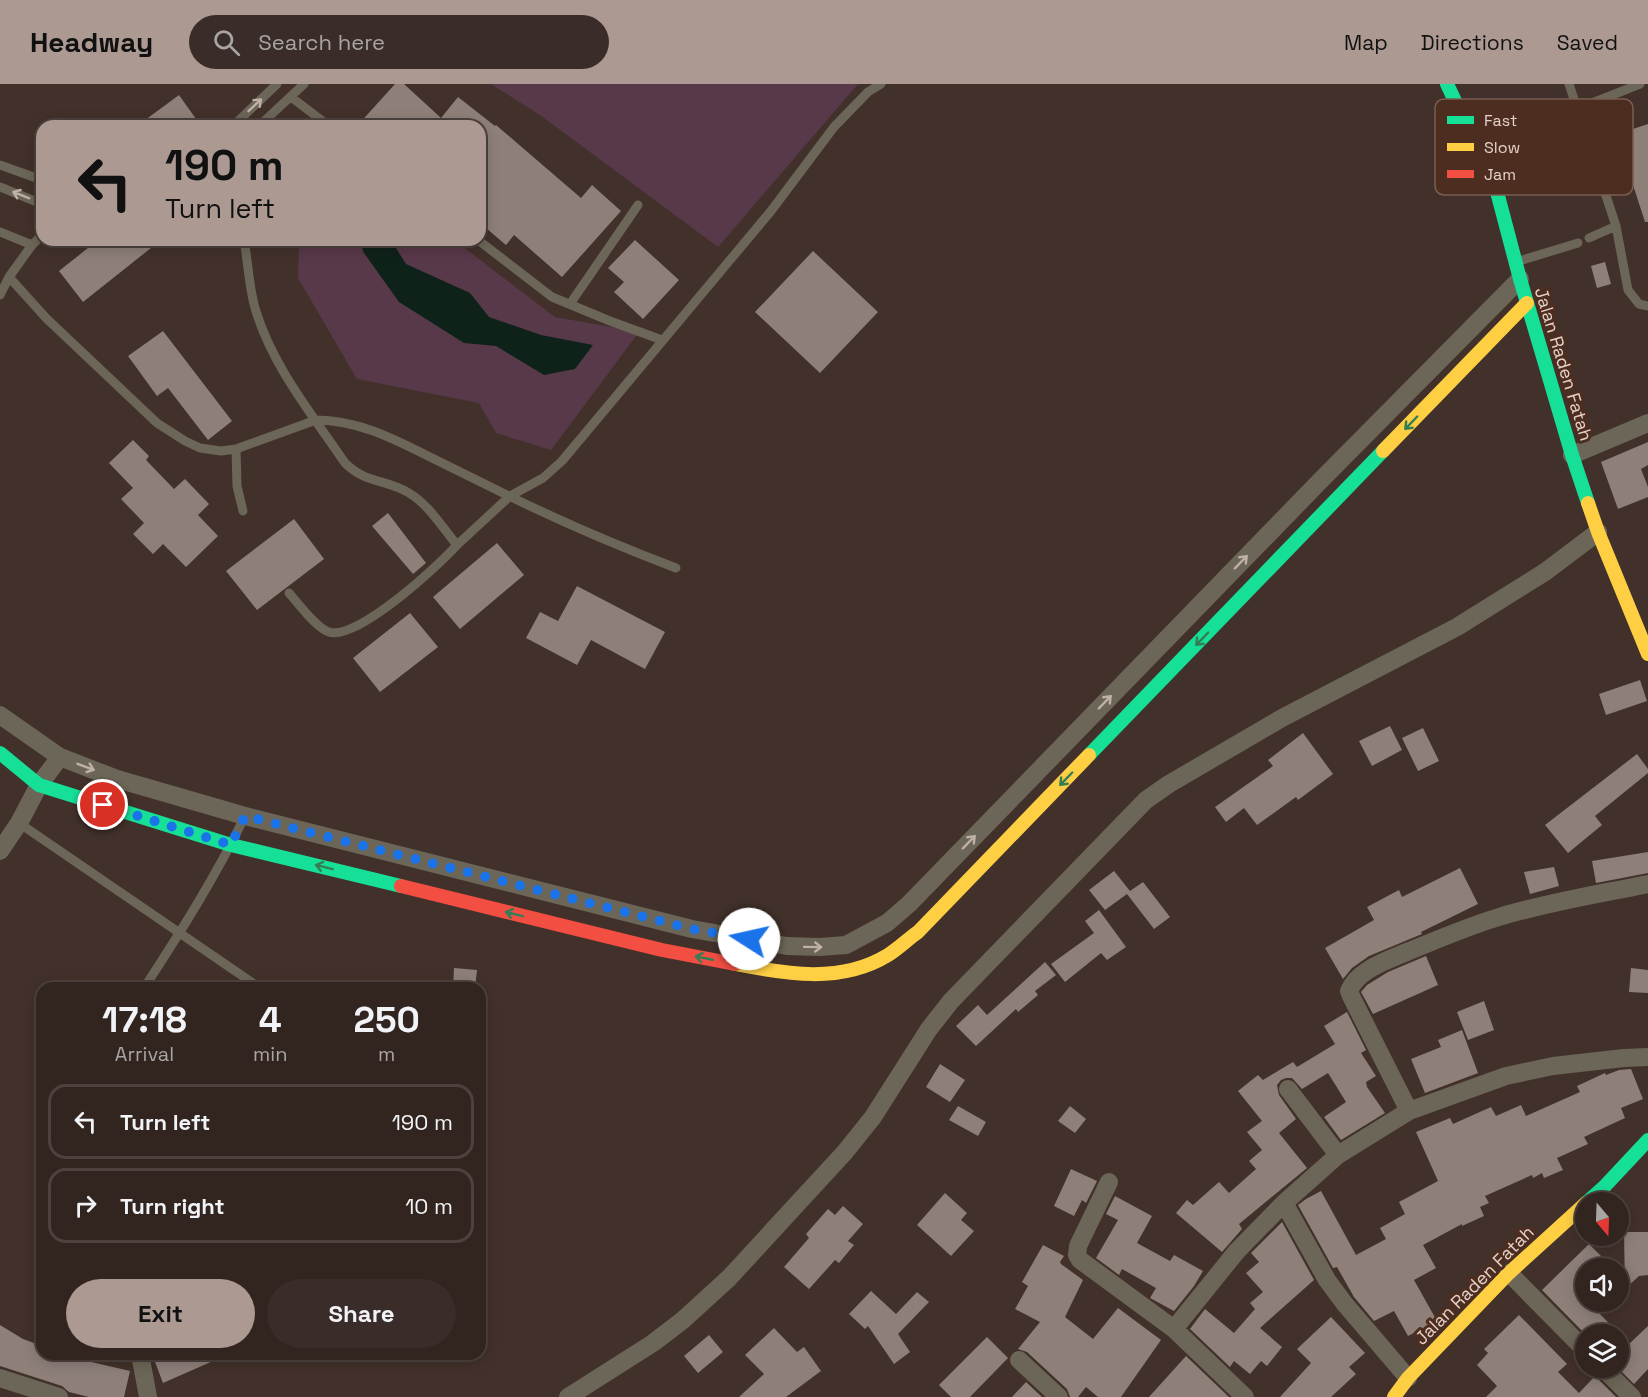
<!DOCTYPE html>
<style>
:root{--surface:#322520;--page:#3a2d29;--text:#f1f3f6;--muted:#a8a5a5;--line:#4d423e;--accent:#ac9991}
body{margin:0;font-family:"Space Grotesk",sans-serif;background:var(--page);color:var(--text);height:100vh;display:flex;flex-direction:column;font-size:22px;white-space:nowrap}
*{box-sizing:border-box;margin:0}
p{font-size:20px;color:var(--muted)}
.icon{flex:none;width:33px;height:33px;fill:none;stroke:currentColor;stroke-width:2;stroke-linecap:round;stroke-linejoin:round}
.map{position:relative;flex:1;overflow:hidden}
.drawer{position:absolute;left:36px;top:898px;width:450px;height:378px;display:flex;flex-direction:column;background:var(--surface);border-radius:18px;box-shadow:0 3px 15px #0003,0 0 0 2px var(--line)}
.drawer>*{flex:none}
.guide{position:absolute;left:36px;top:36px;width:450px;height:126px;border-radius:18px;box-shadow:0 3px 15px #0003,0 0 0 2px var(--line);background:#ac9991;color:#111;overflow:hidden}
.needle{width:39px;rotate:161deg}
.buttons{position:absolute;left:1575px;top:1108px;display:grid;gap:12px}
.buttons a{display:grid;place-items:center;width:54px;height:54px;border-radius:50%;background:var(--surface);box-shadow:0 3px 15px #0003,0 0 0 2px var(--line);font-size:30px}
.pin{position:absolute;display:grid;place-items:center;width:51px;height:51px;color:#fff;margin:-26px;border:3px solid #fff;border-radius:50%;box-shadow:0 2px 6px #0007}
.me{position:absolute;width:66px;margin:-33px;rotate:280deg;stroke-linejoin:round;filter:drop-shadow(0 0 4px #0008)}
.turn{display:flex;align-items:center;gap:21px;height:126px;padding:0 30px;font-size:27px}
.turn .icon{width:78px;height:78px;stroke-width:2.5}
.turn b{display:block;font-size:42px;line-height:51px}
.eta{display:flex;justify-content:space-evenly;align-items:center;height:102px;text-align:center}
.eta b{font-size:36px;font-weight:800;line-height:42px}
.action{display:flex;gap:12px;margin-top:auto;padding:12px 30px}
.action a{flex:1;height:69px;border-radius:36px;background:var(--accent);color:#111;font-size:24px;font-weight:800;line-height:69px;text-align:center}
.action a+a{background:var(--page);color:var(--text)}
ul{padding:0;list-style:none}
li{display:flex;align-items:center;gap:18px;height:75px;margin:0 12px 9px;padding:0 18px;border:3px solid var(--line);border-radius:18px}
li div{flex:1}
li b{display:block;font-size:22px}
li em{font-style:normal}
header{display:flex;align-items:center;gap:36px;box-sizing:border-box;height:84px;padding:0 30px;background:var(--accent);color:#111}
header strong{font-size:28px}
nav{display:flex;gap:33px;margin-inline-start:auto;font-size:21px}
.search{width:420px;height:54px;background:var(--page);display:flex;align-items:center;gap:15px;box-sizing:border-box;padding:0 21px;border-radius:33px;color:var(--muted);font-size:22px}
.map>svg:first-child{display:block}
.green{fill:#583949}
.water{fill:#0f2219}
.building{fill:#8e7f79}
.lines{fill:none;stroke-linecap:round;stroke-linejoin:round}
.lane{stroke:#6b6657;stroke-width:9}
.street{stroke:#6b6657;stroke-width:18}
.fast{stroke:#16e098;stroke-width:14}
.slow{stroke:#ffcf43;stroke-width:14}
.jam{stroke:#f24e42;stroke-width:14}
.oneway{stroke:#c0b1a6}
.oneway2{stroke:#347e55}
.route{stroke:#1a73e8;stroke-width:10;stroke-dasharray:0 18}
.labels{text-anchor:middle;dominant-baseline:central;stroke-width:6;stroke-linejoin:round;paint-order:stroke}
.street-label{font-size:18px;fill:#e5d1c8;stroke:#4c2d1f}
.key{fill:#4c2d1f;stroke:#7a5e52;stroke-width:1.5}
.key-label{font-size:16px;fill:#e5d1c8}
</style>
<header>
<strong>Headway</strong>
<div class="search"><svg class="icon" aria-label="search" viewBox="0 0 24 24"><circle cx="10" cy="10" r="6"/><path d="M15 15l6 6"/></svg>Search here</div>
<nav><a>Map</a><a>Directions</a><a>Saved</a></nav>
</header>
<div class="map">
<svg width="1648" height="1313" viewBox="0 0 1648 1313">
<rect width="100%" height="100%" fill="#42312a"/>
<path class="green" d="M491,0h367l-140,163 -178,-132z
M299,156h155l101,77 84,15 -88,118 -55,-17 -17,-30 -122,-24 -59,-101z"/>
<path class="water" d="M359,156h32l15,24 64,29 19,24 52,18 52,10 -18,24 -31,6 -48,-29 -32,-3 -65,-41 -35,-49z"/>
<path class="building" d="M395,0h9l37,34 17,-21 37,29 1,-1 85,73 11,-13 29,26 -59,66 -48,-42 -8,10 -26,-22v-97h-123z
M179,11l22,31h-64z
M1648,40v98h-3l-22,-68h2l-7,-20z
M98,156h63l-78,62 -24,-31z
M635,156l44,40 -36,39 -29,-27 10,-10 -16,-14z
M813,167l65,61 -58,61 -65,-61z
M1605,178l6,22 -14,4 -6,-22z
M163,247l69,90 -24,19 -40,-52 -11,8 -29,-40z
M133,356l16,16 -3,4 28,29 11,-10 24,25 -11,11 20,21 -32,31 -23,-23 -10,10 -20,-20 11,-11 -23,-24 12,-11 -24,-25z
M1648,358v23l-7,4 7,18v10l-30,12 -17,-47z
M388,429l38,50 -13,11 -41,-48z
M294,435l30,40 -67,51 -31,-39z
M497,459l27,32 -64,54 -27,-32z
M577,502l88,46 -20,37 -54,-29 -14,25 -51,-27 14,-26 18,9z
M410,529l28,34 -58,45 -27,-34z
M1640,596l7,21 -41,14 -7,-21z
M1390,642l12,24 -30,16 -13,-25z
M1423,644l16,33 -21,10 -16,-33z
M1303,649l30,41 -35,26 -2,-3 -39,28 -13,-17 -18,14 -11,-15 58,-41 -5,-6z
M1637,670l11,15v4l-53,43 7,9 -34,28 -23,-28z
M1648,768v21l-52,10 -4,-22z
M1554,783l5,19 -29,8 -6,-22z
M1460,784l18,36 -57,28 1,2 -53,22 -17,12 -9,11 -18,-31 49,-28 -7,-13 32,-17 3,7z
M1114,787l16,20 13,-9 27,35 -16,12 -27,-35 -22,16 -16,-20z
M1099,826l27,37 -19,13 -6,-7 -36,29 -14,-18 43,-31 -9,-12z
M1426,872l12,29 -65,29 -12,-22 6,-7 21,-13z
M1045,878l11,13 -21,16 3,4 -20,17 -2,-3 -40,37 -20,-20 22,-21 9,10z
M454,884l23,2 -2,18h-22z
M1631,884l17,2v23l-19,-1z
M1484,917l10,29 -26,10 -11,-28z
M1347,928l19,38 -5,3 15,23 -10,6 1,5 18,26 -44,27 -17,-23 22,-15 -18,-29 -26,16 -10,-11h-6l-5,2 -4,5 2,10 17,24 -17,14 28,35 -68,56 3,5 -20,23 -46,-39 11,-13 6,5 26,-23 10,11 27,-24 -7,-8 13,-11 -15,-18 15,-11 -24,-30 20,-16 5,5 30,-18 4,5 38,-23 -11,-18z
M1462,946l16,43 -53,20 -14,-34 30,-12 -3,-7z
M940,980l25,16 -15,22 -24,-15z
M1631,985l12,30 -22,9 4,10 -41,19 4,7 -31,14 6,12 -19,8 -2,-5 -9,5 -1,-3 -47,21 4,7 -9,4 4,9 -22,10v-2l-39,21 13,23 -22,12 23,41 -29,15 -14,-25 -20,10 -20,-24 -17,-30 -4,1 -35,-63 8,-6 15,-8 35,64 30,-16 -6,-11 25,-14 -6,-12 39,-21 -22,-49 34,-14 3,6 38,-17 5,9 25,-11 5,11 54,-24 -3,-6 28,-13 1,2 13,-5z
M958,1022l28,16 -8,14 -29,-16z
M1070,1022l16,13 -11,14 -17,-12z
M1071,1085l26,12 -11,22 -4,-3 -8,16 -20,-10z
M945,1109l22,20 -6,7 13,11 -23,25 -34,-31z
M1115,1112l37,20 -15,27 33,18 4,-6 29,16 -9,15 -20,25 -24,-13 6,-10 -34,-19 -3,6 -23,-17 22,-38 -12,-6z
M843,1122l20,18 -15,17 6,4 -15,18 -4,-3 -26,29 -25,-22 25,-29 -3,-4 22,-25 7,6z
M1282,1138l32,58 -54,48 22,19 -15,19 -6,-5 -11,13 -16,-13 -4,6 -40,-38 15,-20 29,24 21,-24 -5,-6 13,-11 -17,-19 13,-11 -8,-9z
M1624,1148h24v43l-9,1 -14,13z
M1589,1160l25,25h-28v33h26l-12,12 29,30 19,-18v43l-14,15 -16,-16v-33h-32l-44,-45z
M1043,1161l21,11 -4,6 1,2 22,16 -18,37 28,22 25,-31 43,32 -40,57h-23l-12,-10 -8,10h-8l-3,-8 -40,-37 -9,-3 22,-27 -25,-13 13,-23 -6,-4z
M871,1207l25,23 21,-22 12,10 -31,32 12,18 -16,12 -26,-38 -3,3 -16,-15z
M1519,1231l48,49 -9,8 21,21 16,-17 21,21h-130l11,-11 -20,-21 11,-12 -4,-4z
M1331,1233l34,36 -16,14 7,7 -25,23h-51l31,-34 -14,-14z
M0,1241l23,14 19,7v8h15l73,17 -6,26h-35l-20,-5 -7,-6 -62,-20z
M774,1244l23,24 7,-5 17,24 -35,26h-47l25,-23 -19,-19z
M709,1251l14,17 -25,21 -14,-17z
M987,1253l21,21 -38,39h-19l-12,-12z
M152,1270h77l-66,29z
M1186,1272l43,41h-80z
M1026,1298l16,15h-30z"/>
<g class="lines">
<path class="lane" d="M1569,0l47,142 12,64 11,14 9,2
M291,13l38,29
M1577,25l63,-25
M233,42l44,-42
M259,42l45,-42
M0,81l42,15
M0,103l42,17
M0,148l32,13
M42,151l-10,10 -23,32 37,41 111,105 28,18 15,7 21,3 15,-2 80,-29c41,0 76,18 112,36 26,13 53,26 79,39 55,27 111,51 169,73
M1589,154l27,-12
M244,156c4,22 5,47 11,68 17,58 57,106 90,155 21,21 41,16 64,30 19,11 34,35 48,52 -19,21 -100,96 -128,87 -13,-4 -30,-28 -40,-39
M478,156l74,57 58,24 52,19
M1519,177l59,-18
M0,211l9,-18
M570,220l68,-99
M236,365l1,37 6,25
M457,461l53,-49 33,-18 19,-17 209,-250 63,-84 34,-35 13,-8
M19,739l241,165
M144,904c36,-55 72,-112 101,-172"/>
<path class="street" d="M1572,371l76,-32
M0,631l60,42 57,22 128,37 447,113 95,17 33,1 26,-2 41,-22 22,-19 412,-424 199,-201
M0,767l19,-28 20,-38 21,-28
M1409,1027l-58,-115 -2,-5c9,-22 40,-31 60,-40 30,-12 60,-25 90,-34 49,-15 100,-23 149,-33
M1338,1071l71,-44 97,-35 47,-10 71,-8 24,-1
M1109,1098l-31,64 -1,9 3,5 94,69 71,68
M1284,1119l43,77 17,23 64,75
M1509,1189l77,78
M1174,1245l63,-78 47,-48 54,-48 -50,-66
M140,1270l8,43
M1019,1276l40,37
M1603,1284l29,29
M0,1294l59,19
M568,1313l85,-54 30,-23 46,-42 116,-126 28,-35 56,-88 22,-28 195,-201 23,-16 113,-66 175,-91 88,-55 53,-40"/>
<path class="fast" d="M1447,0l49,104 24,91 52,176 16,48
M0,669l39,32 192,60 170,41
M1089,671l294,-304
M1586,1119l18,-16 44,-47"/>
<path class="slow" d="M1383,367l144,-148
M1588,419l10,29 50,122
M735,880c51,10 106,20 153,-9 11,-7 20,-16 30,-23l171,-177
M1394,1313l14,-19 101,-105 77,-70"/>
<path class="jam" d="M401,802l261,64 73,14"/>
</g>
<defs><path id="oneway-shaft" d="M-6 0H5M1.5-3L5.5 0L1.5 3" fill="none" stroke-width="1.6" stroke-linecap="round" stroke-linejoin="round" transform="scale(1.5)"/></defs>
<g class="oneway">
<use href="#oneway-shaft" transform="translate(255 21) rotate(-43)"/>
<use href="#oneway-shaft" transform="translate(21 111) rotate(-158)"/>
<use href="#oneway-shaft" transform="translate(1241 478) rotate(-46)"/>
<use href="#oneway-shaft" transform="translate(1105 618) rotate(-46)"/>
<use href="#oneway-shaft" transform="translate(86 683) rotate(21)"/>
<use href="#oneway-shaft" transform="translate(969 758) rotate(-46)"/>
<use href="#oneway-shaft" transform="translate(813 863) rotate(1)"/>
</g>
<g class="oneway2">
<use href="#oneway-shaft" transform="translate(1411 339) rotate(134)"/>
<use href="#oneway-shaft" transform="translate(1202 555) rotate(134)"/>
<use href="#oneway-shaft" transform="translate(1066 695) rotate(134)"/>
<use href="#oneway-shaft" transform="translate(324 783) rotate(-166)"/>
<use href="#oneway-shaft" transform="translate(514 830) rotate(-166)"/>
<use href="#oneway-shaft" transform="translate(704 874) rotate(-169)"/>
</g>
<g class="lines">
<path class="route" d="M103,721l128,40 14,-29 447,113 57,10"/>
</g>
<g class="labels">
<g class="street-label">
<text transform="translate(1564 280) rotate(73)">Jalan Raden Fatah</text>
<text transform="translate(1474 1201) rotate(-45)">Jalan Raden Fatah</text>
</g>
</g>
<rect x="1435" y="15" width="198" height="96" rx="9" class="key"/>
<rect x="1447" y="32" width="27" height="8" fill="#16e098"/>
<rect x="1447" y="59" width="27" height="8" fill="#ffcf43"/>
<rect x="1447" y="86" width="27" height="8" fill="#f24e42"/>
<g class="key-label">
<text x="1484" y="42">Fast</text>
<text x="1484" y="69">Slow</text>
<text x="1484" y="96">Jam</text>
</g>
</svg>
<div class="buttons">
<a><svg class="needle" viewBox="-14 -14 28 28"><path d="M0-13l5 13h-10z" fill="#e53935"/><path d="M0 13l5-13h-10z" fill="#a8a5a5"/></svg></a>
<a><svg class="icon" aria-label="sound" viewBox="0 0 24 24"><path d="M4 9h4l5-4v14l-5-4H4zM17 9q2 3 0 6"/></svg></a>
<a><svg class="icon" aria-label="layers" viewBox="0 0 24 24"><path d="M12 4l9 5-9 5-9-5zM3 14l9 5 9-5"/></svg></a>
</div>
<div class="pin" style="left:103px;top:721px;background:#d93025"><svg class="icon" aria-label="arrive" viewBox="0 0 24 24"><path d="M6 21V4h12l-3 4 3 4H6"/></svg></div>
<svg class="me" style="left:749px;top:855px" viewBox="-20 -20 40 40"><circle r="19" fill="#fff"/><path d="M0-13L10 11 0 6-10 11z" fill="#1a73e8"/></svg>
<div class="guide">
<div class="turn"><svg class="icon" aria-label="left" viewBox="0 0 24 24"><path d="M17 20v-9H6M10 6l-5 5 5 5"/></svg><div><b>190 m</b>Turn left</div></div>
</div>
<section class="drawer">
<div class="eta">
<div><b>17:18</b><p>Arrival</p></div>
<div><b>4</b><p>min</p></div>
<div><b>250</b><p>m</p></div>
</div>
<ul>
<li><svg class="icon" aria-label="left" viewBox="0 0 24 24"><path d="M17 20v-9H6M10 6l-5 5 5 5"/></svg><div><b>Turn left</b></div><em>190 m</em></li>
<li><svg class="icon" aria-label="right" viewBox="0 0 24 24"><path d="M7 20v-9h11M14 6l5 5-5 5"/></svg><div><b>Turn right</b></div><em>10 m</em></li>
</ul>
<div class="action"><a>Exit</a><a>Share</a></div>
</section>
</div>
